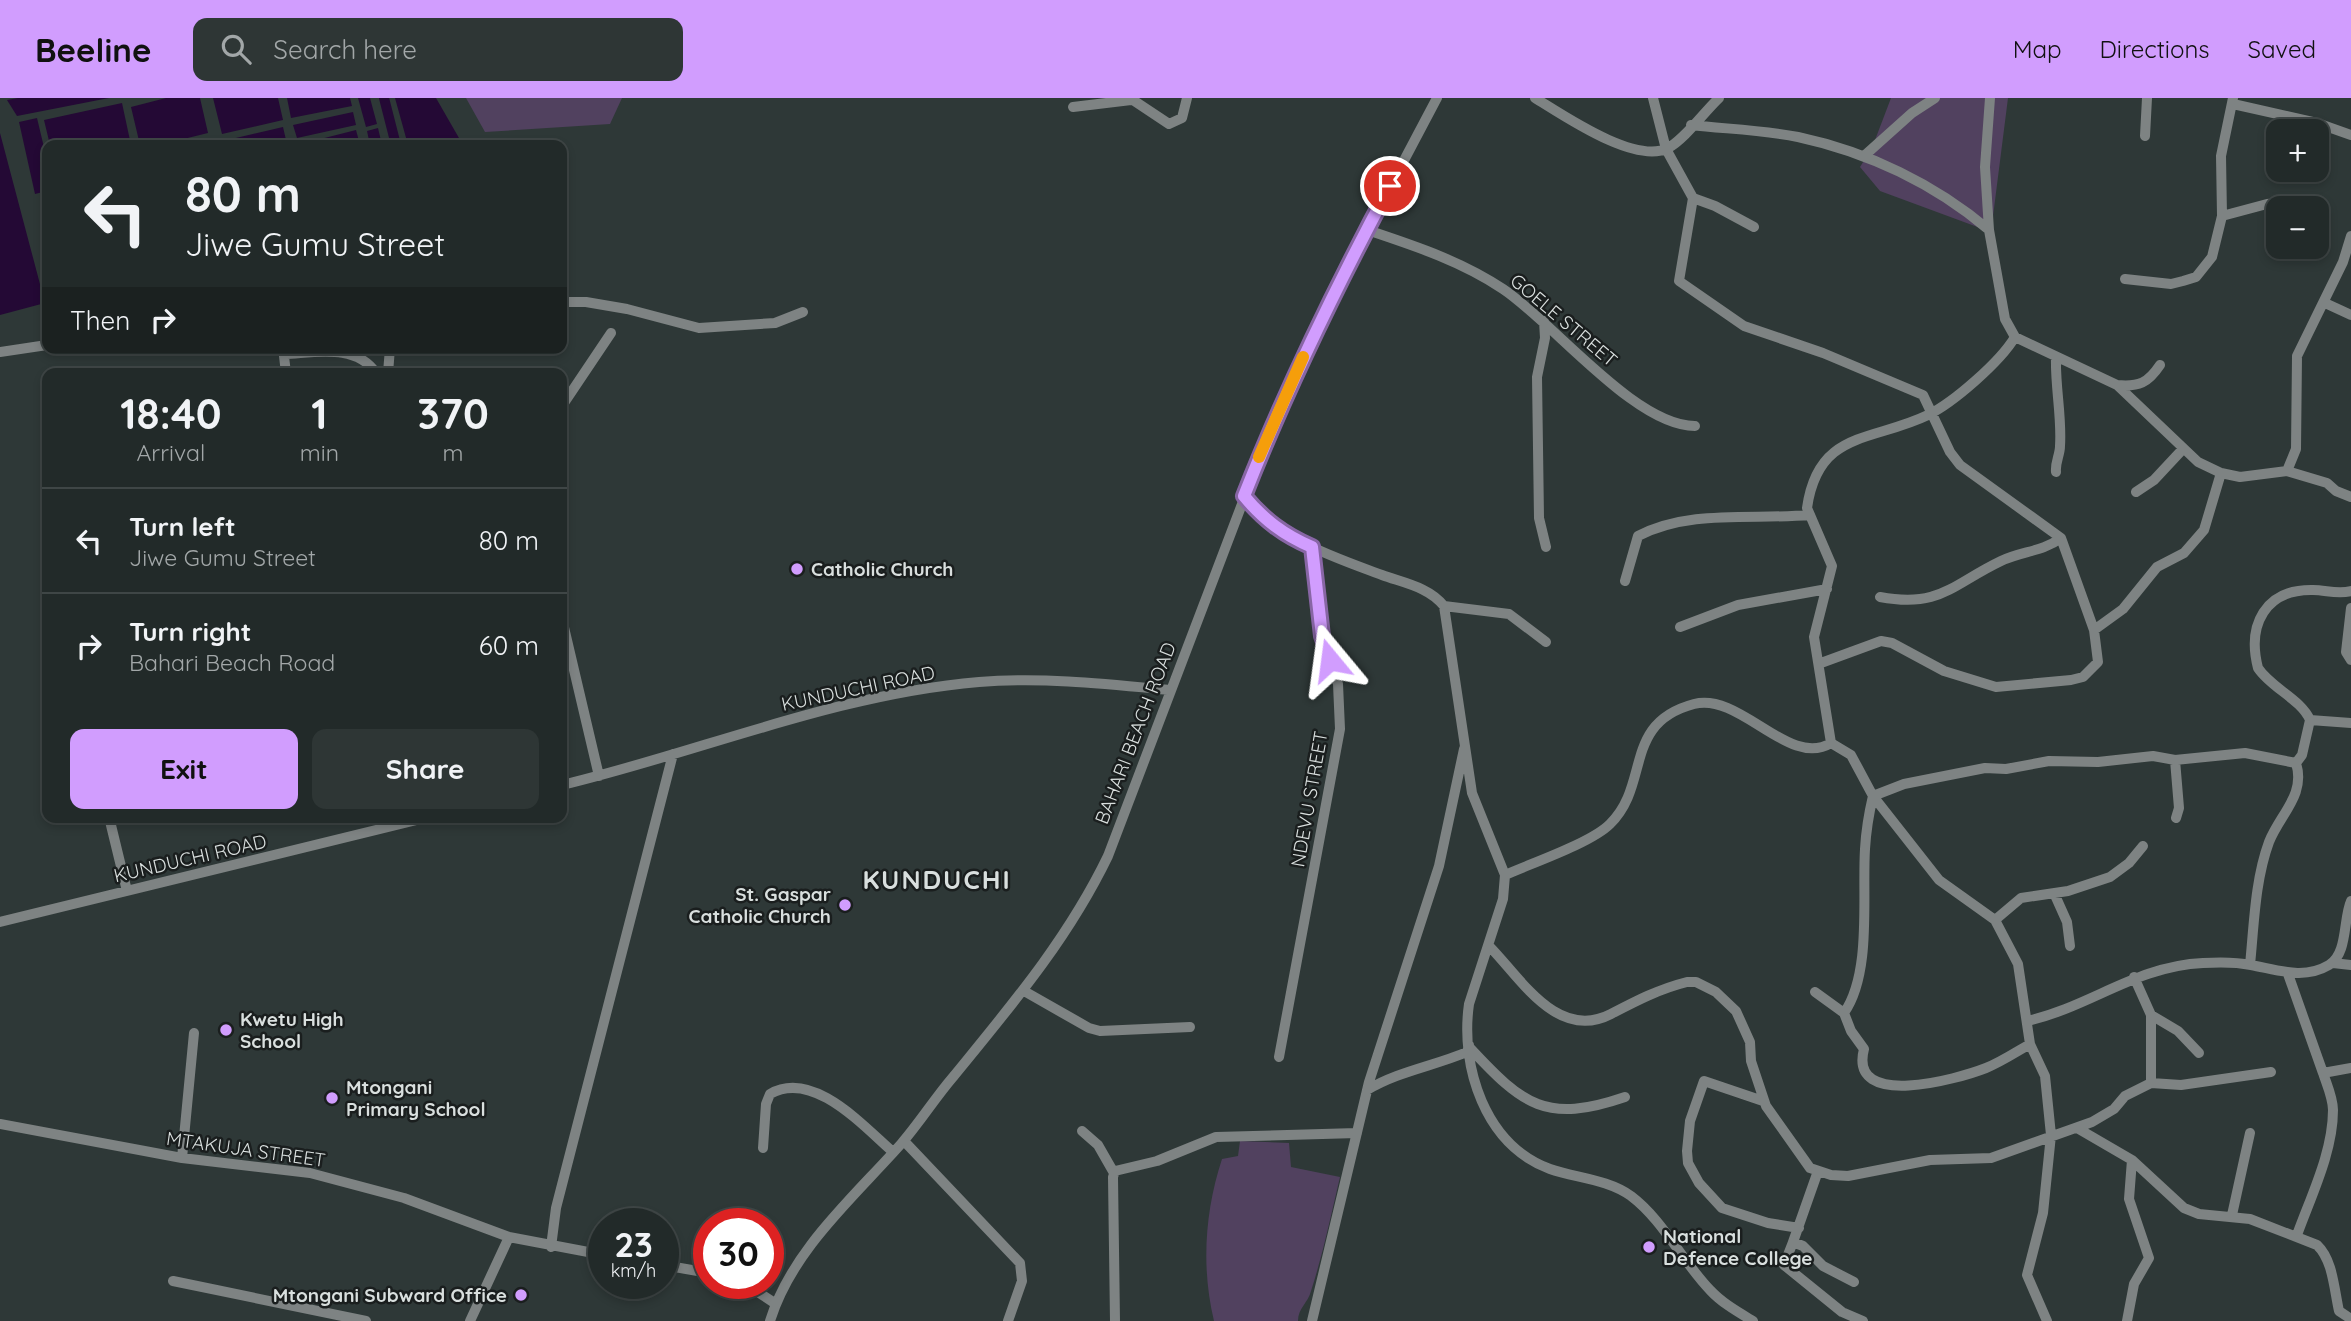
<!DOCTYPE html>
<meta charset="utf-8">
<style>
:root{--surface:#222a29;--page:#2e3635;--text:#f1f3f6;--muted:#a2a7a8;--line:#3f4646;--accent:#d19dfe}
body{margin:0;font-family:Quicksand,sans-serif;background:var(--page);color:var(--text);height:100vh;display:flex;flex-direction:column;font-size:26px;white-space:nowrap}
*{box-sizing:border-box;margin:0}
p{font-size:23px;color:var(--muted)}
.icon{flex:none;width:38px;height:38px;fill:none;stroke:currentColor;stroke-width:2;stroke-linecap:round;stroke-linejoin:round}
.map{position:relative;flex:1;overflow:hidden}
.details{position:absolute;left:42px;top:270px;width:525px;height:455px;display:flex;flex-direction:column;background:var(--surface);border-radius:14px;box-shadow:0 4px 10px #0003,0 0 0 2px var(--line)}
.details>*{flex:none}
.top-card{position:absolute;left:42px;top:42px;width:525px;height:214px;border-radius:14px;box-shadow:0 4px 10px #0003,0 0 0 2px var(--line);background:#222a29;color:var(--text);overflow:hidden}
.tools{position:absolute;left:2266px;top:21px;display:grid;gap:14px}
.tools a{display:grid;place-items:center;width:63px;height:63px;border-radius:14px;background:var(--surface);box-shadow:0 4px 10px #0003,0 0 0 2px var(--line);font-size:35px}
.speed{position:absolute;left:588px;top:1110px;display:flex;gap:14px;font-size:35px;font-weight:700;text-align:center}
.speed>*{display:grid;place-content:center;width:91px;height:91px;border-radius:50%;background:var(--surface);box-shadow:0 4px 10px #0003,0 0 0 2px var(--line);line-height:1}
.speed small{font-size:18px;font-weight:400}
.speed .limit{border:10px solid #d22;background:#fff;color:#111}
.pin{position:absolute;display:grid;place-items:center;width:60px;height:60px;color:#fff;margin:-30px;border:4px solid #fff;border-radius:50%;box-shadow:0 2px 7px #0007}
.me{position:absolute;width:77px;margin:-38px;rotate:344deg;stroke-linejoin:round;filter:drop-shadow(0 0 5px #0008)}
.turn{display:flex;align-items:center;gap:24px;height:147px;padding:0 28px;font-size:32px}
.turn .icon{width:91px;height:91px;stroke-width:2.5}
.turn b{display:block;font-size:49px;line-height:60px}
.then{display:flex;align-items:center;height:66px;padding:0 28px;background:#0003;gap:14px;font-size:26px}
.eta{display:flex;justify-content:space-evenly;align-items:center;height:119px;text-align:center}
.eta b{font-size:42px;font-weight:700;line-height:49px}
.action{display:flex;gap:14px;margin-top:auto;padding:14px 28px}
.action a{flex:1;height:80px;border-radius:14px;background:var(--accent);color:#111;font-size:28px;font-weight:700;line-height:80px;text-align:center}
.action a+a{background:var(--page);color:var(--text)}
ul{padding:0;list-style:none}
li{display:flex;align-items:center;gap:21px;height:105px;padding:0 28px;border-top:2px solid var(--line)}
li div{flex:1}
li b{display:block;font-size:26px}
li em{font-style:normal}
header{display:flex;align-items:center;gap:42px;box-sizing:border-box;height:98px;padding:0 35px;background:var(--accent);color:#111}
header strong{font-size:33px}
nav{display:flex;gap:38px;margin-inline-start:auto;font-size:24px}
.search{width:490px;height:63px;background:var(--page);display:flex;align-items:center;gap:18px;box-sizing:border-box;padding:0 24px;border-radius:14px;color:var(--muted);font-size:26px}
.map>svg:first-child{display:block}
.green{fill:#51415f}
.water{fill:#240935}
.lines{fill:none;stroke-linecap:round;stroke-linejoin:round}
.canal{stroke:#240935;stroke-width:10}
.minor{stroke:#7e8383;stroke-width:10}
.route-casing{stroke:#8866a5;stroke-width:18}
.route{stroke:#d19dfe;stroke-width:12}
.slow{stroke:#f59e0b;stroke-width:12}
.poi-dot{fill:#d19dfe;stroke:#1a1e1e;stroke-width:2.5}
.labels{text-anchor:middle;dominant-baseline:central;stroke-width:5;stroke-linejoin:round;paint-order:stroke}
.street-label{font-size:19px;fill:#d9dfde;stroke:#1a1e1e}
.poi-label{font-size:19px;font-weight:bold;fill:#d9dfde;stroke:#1a1e1e;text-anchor:start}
.district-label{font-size:26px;font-weight:bold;letter-spacing:2px;fill:#d9dfde;stroke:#1a1e1e}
</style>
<header>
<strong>Beeline</strong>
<div class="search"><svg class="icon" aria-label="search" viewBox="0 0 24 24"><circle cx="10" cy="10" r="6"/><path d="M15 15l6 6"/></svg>Search here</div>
<nav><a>Map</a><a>Directions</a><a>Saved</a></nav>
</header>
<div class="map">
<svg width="2351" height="1223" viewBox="0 0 2351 1223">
<rect width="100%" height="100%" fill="#2e3837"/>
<path class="green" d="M466,0h156l-12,26 -125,8z
M1891,0h117l-17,134 -111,-41 -20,-24 12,-19z
M1240,1043l49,2 2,24 49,10c-9,38 -17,77 -29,114 -3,12 -13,17 -13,30h-84c-13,-54 -9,-110 8,-162l16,-3z"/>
<path class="water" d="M18,0h91l-92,18 -10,-16z
M166,0h34l8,35 -49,12h-19l-9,-38z
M213,0h65l5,22 -61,14z
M287,0h63l2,8 -61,12z
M358,0h12l7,26 -11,3z
M395,0h41l27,47h-55z
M122,5l9,42h-81l-6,-25z
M353,14l3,13 -59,13 -4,-13z
M37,20l10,42v31l-12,3 -16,-72z
M283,29l3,13 -22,5h-40l-1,-4z
M378,30l4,17h-12l-3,-14z
M356,32l4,15h-63z
M0,35l45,170 -45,12z"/>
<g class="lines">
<path class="canal" d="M384,0l12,47"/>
<path class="minor" d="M1130,0l39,26 13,-6 5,-20
M1535,0c28,17 100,67 133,50 17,-9 36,-36 51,-50
M1653,0l13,51 27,49 -14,83 65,45 79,27 100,42 27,57 10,13 101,73 33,92 4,32 -15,15 -12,3 -75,7 -52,-16 -52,-28 -11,-2 -60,22
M2233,6l84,19 34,12
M1073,9l58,-7
M1691,27c35,4 72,5 107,12 70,15 137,47 191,93l16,89 10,18 102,48 81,77 23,11 19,4 47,-6 9,-22 1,-93 46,-94 8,-26
M2145,38l2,-38
M1864,58l48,-43 23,-15
M1693,100l22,8 39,21
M2222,118l45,-12 41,-4
M1367,132c48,16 94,31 136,59 51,34 132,137 192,137
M1989,132l-4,-63 5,-69
M2125,181l46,5 12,-3 13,-4 16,-20 10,-41 -1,-60 12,-58
M562,204h24l41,7 72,19 76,-5 28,-11
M2325,205l26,12
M1544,223l1,17 -8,39 2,141 7,29
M2015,239c-15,25 -61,65 -87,78 -56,27 -110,15 -121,93l25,58 -18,71 17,106 20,12 22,41 66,84 56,40 23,44 12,80 15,32 6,59 -8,78 -16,62 20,46
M283,250l3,25
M0,254l47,-7
M284,256c30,-1 72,-11 92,19
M2056,259c-1,30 6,59 4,89 0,9 -5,16 -4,26
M388,275l2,-25
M2117,287c22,2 31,-2 43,-20
M562,308l49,-73
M2287,373l40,12 9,8 15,6
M2136,394l18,-12 28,-30
M1244,398c36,44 87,60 138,79 22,8 47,12 62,31l28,187 33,82 -2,24 -34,105c-9,63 16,141 81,165 26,9 57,10 81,27 32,24 51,65 79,94 12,13 28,22 43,31
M1625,483l13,-45c52,-27 114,-16 172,-21
M1880,499c60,11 71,-12 121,-36 21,-10 41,-9 60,-23
M1444,508l65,8 37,28
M2351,510l-5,44 5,8
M562,521l37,157
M1680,529l58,-22 89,-16
M2094,532l29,-21 34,-42 27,-14 20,-23 17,-57
M2310,622l41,3
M562,687c138,-33 274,-91 417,-103 64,-5 128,2 191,8
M109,719l18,74
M2176,720l3,-10 -4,-48 70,-7 51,10 6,-8 8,-35c-9,-21 -39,-32 -52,-52 -11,-43 7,-79 55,-78 13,0 25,5 38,1
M1505,777c27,-12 86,-32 105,-51 41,-40 12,-101 84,-120 47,-12 95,65 137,39
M2054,795l13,29 3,24
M1995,822l26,-22 47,-7 42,-14 19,-14 14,-17
M0,824l429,-105
M1489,848c31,31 68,96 122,68 25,-13 48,-25 76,-32h9l20,10 20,19 14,31 1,19 15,45 44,62 21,7 17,1 82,-16 61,-2 101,-36 22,-13 11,-13 26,-13v-68l-17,-38
M2333,865l18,2
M2250,867c4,-40 5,-85 19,-123 11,-28 37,-47 27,-79
M2288,876l35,99 28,-5
M1024,893l65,37 11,3 90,-4
M1815,894l29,21 7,18 13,18c-16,61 94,30 122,19 15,-6 30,-16 44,-24
M1844,915c28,-40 18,-117 21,-164 1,-18 4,-36 8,-53l31,-12 81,-16 21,1 43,-8 49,1 55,-6 22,4
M2151,917l27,16 21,22
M2027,923c63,-14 109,-55 176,-58 16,-1 33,-1 48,2 27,5 53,15 78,0 19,-11 14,-46 22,-64
M1470,950c53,57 76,76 155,49
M1279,959l61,-328 -2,-45 -15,-47 -11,-90
M2151,985l30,2 90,-13
M1367,992c32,-19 67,-24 100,-38l2,-7
M1763,1003l-59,-20 -14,40 -3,30 1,12 11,20 23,25 46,15 31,5
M0,1026l182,34 128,15 94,25 105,39 95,18
M2077,1030l55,32 52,48 15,6 51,5 67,26c16,15 17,44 22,66l12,8
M1082,1033l16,14 16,28
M904,1043l116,122 2,18 -14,40
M763,1050l3,-44 4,-10c43,-25 93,32 123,58
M182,1060l12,-125
M1818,1073l-25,71 10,4 20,20 31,16
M2232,1117l18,-82
M2297,1137c14,-39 36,-83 36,-125 0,-12 -6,-25 -10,-37
M1793,1144l-9,23 58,47 21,9
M551,1149l5,-39 117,-454
M663,1167l46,8
M173,1183l193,40
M744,1185l32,21
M470,1223l39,-84
M770,1223c22,-71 83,-123 131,-177 19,-22 34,-46 52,-67 58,-71 115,-138 155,-221l166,-436 52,-112 111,-210
M1115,1223l-2,-144 2,-6 42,-10 59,-24 141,-4
M1312,1223l57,-239 70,-216 25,-117
M2127,1223l7,-37 15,-26 -20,-59 3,-39"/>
</g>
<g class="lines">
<defs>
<path id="route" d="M1330,562l-8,-24 -10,-89c-28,-12 -48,-27 -68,-51 42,-107 92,-209 146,-310"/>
</defs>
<use href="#route" class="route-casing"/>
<use href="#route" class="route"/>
<path class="slow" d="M1259,359l44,-100"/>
</g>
<g class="poi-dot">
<circle cx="797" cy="471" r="7"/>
<circle cx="845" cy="807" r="7"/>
<circle cx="226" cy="932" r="7"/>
<circle cx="332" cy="1000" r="7"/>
<circle cx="1649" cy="1149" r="7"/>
<circle cx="521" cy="1197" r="7"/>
</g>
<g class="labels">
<g class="street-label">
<text transform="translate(1564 222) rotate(40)">GOELE STREET</text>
<text transform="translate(858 590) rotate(-12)">KUNDUCHI ROAD</text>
<text transform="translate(1135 635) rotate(-69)">BAHARI BEACH ROAD</text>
<text transform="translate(1309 701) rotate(-80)">NDEVU STREET</text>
<text transform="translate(190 760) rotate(-13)">KUNDUCHI ROAD</text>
<text transform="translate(246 1051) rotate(8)">MTAKUJA STREET</text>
</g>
<g class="poi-label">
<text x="811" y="471">Catholic Church</text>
<text x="831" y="796" text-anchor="end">St. Gaspar<tspan x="831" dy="22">Catholic Church</tspan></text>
<text x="240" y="921">Kwetu High<tspan x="240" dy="22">School</tspan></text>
<text x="346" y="989">Mtongani<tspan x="346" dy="22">Primary School</tspan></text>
<text x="1663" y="1138">National<tspan x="1663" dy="22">Defence College</tspan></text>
<text x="507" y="1197" text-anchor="end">Mtongani Subward Office</text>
</g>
<g class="district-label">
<text x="937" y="781">KUNDUCHI</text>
</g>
</g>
</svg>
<div class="tools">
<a>+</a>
<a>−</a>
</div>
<div class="speed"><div>23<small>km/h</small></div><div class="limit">30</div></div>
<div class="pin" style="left:1390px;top:88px;background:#d93025"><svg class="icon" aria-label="arrive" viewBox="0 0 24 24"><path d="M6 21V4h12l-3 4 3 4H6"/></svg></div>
<svg class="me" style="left:1330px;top:562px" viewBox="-20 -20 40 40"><path d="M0-17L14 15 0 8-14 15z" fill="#d19dfe" stroke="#fff" stroke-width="4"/></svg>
<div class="top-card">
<div class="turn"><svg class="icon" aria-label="left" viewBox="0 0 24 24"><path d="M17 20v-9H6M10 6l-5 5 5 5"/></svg><div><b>80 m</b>Jiwe Gumu Street</div></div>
<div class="then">Then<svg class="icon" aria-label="right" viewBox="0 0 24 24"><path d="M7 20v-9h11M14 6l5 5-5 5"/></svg></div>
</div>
<section class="details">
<div class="eta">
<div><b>18:40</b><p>Arrival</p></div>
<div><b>1</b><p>min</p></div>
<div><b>370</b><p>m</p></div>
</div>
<ul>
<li><svg class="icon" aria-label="left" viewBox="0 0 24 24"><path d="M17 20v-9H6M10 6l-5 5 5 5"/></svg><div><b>Turn left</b><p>Jiwe Gumu Street</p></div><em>80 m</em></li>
<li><svg class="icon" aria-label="right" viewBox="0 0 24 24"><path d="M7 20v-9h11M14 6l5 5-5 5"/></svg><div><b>Turn right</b><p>Bahari Beach Road</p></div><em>60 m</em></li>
</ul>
<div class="action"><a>Exit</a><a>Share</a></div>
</section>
</div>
